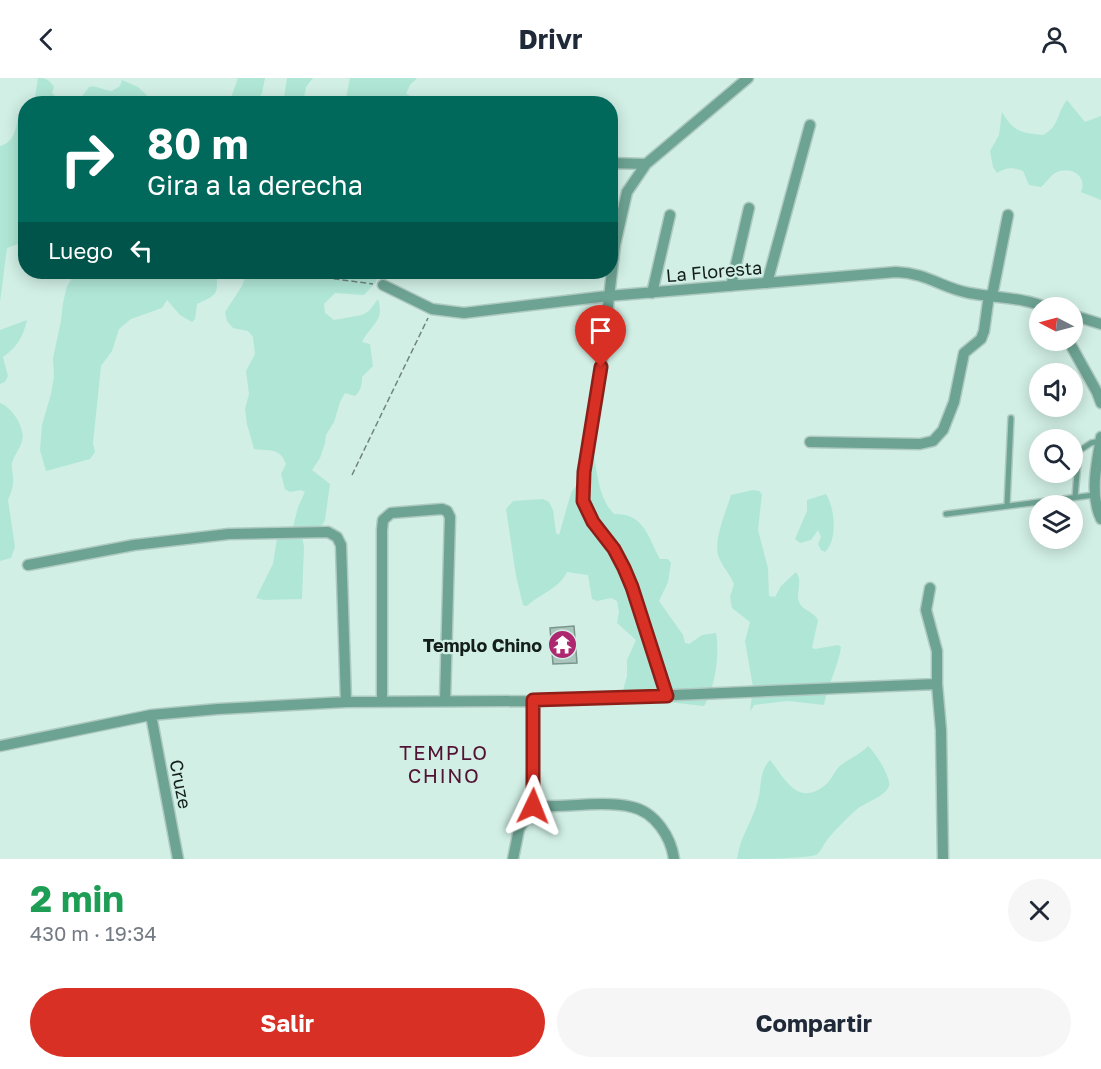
<!DOCTYPE html>
<html lang="es">
<meta charset="utf-8">
<style>
:root{--surface:#fff;--page:#f6f6f7;--text:#1f2937;--muted:#747a83;--accent:#d93025}
body{margin:0;font-family:"Golos Text",sans-serif;background:var(--page);color:var(--text);height:100vh;display:flex;flex-direction:column;font-size:22px;white-space:nowrap}
*{box-sizing:border-box;margin:0}
p{font-size:20px;color:var(--muted)}
.icon{flex:none;width:33px;height:33px;fill:none;stroke:currentColor;stroke-width:2;stroke-linecap:round;stroke-linejoin:round}
.map{position:relative;height:781px;overflow:hidden}
.panel{display:flex;flex-direction:column;background:var(--surface);flex:1}
.panel>*{flex:none}
.guide{position:absolute;left:18px;top:18px;width:600px;height:183px;border-radius:24px;box-shadow:0 3px 15px #0003;background:#00695c;color:#fff;overflow:hidden}
.needle{width:39px;rotate:276deg}
.buttons{position:absolute;left:1029px;top:219px;display:grid;gap:12px}
.buttons a{display:grid;place-items:center;width:54px;height:54px;border-radius:50%;background:var(--surface);box-shadow:0 3px 15px #0003;font-size:30px}
.pin{position:absolute;display:grid;place-items:center;width:51px;height:51px;color:#fff;margin:-62px -26px;border-radius:50% 50% 50% 0;rotate:-45deg;box-shadow:0 0 6px #0007}
.pin .icon{rotate:45deg}
.me{position:absolute;width:66px;margin:-33px;rotate:2deg;stroke-linejoin:round;filter:drop-shadow(0 0 4px #0008)}
.turn{display:flex;align-items:center;gap:21px;height:126px;padding:0 30px;font-size:27px}
.turn .icon{width:78px;height:78px;stroke-width:2.5}
.turn b{display:block;font-size:42px;line-height:51px}
.then{display:flex;align-items:center;height:57px;padding:0 30px;background:#0003;gap:12px;font-size:22px}
.round{display:grid;place-items:center;flex:none;width:63px;height:63px;border-radius:32px;background:var(--page)}
.head{display:flex;align-items:center;justify-content:space-between;height:102px;padding:0 30px}
h1{font-size:36px;font-weight:700;line-height:45px;color:#1e9e55}
.cta{display:flex;gap:12px;margin-top:auto;padding:12px 30px}
.cta a{flex:1;height:69px;border-radius:36px;background:var(--accent);color:#fff;font-size:24px;font-weight:700;line-height:69px;text-align:center}
.cta a+a{background:var(--page);color:var(--text)}
header{display:flex;justify-content:space-between;align-items:center;height:78px;padding:0 30px;background:var(--surface);font-size:27px;font-weight:700}
.map>svg:first-child{display:block}
.green{fill:#b0e6d5}
.building{fill:#aac7be;stroke:#7a958c;stroke-width:1.5}
.lines{fill:none;stroke-linecap:round;stroke-linejoin:round}
.lane-casing{stroke:#afcac1;stroke-width:8}
.street-casing{stroke:#afcac1;stroke-width:13}
.path{stroke:#71857e;stroke-width:1.5;stroke-dasharray:6 3;stroke-linecap:butt}
.lane{stroke:#6da393;stroke-width:5}
.street{stroke:#6da393;stroke-width:10}
.route-casing{stroke:#8d1f18;stroke-width:15}
.route{stroke:#d93025;stroke-width:10}
.labels{text-anchor:middle;dominant-baseline:central;stroke-width:4.5;stroke-linejoin:round;paint-order:stroke}
.street-label{font-size:18px;fill:#141f1b;stroke:#d1efe5}
.poi-label{font-size:18px;font-weight:bold;fill:#141f1b;stroke:#d1efe5;text-anchor:end}
.neighbourhood-label{font-size:20px;letter-spacing:1.5px;fill:#521233;stroke:#d1efe5}
</style>
<header><svg class="icon" aria-label="back" viewBox="0 0 24 24"><path d="M15 5l-7 7 7 7"/></svg>Drivr<svg class="icon" aria-label="person" viewBox="0 0 24 24"><circle cx="12" cy="8" r="4"/><path d="M4 21q1-7 8-7t8 7"/></svg></header>
<div class="map">
<svg width="1101" height="781" viewBox="0 0 1101 781">
<rect width="100%" height="100%" fill="#d1efe5"/>
<path class="green" d="M38,0c9,0 11,2 16,9l-2,6 10,10h-28z
M238,0h27l-3,15 -6,10h-32l8,-8z
M287,0h26l-7,9 -3,16h-22l3,-5z
M350,0h67l-7,7 -4,9 17,8 9,1h-87z
M122,2l16,7 17,16h-78l12,-16c8,-2 15,4 23,4l8,-5z
M1067,22l18,22 16,-6v84l-20,-8c7,-16 -11,-27 -26,-19 -5,3 -9,10 -14,14l-12,-2 -6,-14c-9,-4 -17,-4 -26,2l-4,-6 -3,-16 9,-16 3,-23c12,20 18,21 41,23 17,-9 13,-21 24,-35z
M25,33v126l-7,7 -11,4 -7,54v-156c15,-4 16,-18 19,-32z
M72,194h145c0,23 2,22 -20,32l-2,15 -3,3 -12,-7 -13,-15 -5,8 -31,11 -12,10 -7,22 -11,15 -8,77 2,9 -5,7 -44,12 -6,-21 2,-25 9,-31 3,-18 -1,-18 8,-37 2,-18 4,-17 4,-6z
M247,194h131l-2,10 -12,13 -29,-2 -11,11 1,9 9,7 28,-5 7,-4 9,-12c7,23 -7,25 -16,43l8,2 3,22 -11,11c0,7 -1,14 -7,19l-10,-3 -5,9 -6,20 -8,13 -1,8 -5,15 -8,12 18,14 -5,36 -3,5 -7,3 -22,-1 5,-20 7,-15 -4,-2 -11,2 -5,-3 -4,-15 5,-10c-7,-18 -16,-12 -32,-15l-7,-25 -2,-15 4,-15 -3,-23 9,-17 -2,-17 -5,-6 -15,-3 -6,-7 -2,-9 17,-26z
M27,242c-4,17 -10,27 -24,37l5,19 -3,6 -5,2v-54z
M0,325c12,4 26,26 22,38 -2,8 -8,14 -10,22 -1,5 1,9 1,14 1,8 -2,16 -5,23l7,47 -4,11 -11,3z
M592,370c6,23 5,48 22,66 30,-1 34,23 46,45h8l3,4 -3,19 -9,19 24,34 2,8 4,1 13,-9 14,-2c4,20 -1,56 -12,73l-46,-5 -29,3 -9,-2 7,-26v-16l9,-20 -19,-17 2,-11 -2,-11 -6,-3 -14,3 -5,-2 -4,-24 -21,-3c-8,17 -26,21 -40,34l-4,-1 -7,-29 -10,-67 7,-8 30,-2 6,3 4,8 3,23 3,2 12,-42 6,-9z
M753,412l6,1 3,3 -4,36 10,38 1,28 6,1 6,-11 15,-14c8,10 -2,23 4,32 4,7 13,7 18,16l-6,28 3,1 23,-4 3,2c-3,21 -14,38 -17,58l-36,-4 -34,4 -4,7 3,-25 -8,-46 5,-19 -18,-14 -2,-11 4,-13c-4,-10 -13,-19 -16,-29 -4,-17 8,-43 13,-60z
M826,416c9,14 12,46 -1,58l-4,-2 -3,-6 3,-7 -3,-7 -7,10 -11,3 -5,-4 12,-28v-11z
M302,458l2,11 -2,52 -38,1 -8,-2 17,-34 4,-26z
M868,668c7,6 23,31 21,40 -3,10 -25,17 -33,24 -10,9 -21,20 -29,30 -4,5 -6,12 -11,15 -16,4 -59,4 -79,4 3,-23 16,-38 21,-59 4,-14 1,-29 12,-40 14,17 27,47 54,26 6,-4 10,-13 14,-18 7,-8 21,-12 30,-22z"/>
<path class="building" d="M574,548l3,37 -24,1 -3,-36z"/>
<g class="lines">
<defs>
<path id="lane" d="M1075,419l4,-46 12,-8 9,-2
M1007,427l4,-87
M946,436l148,-19"/>
<path id="street" d="M610,85l36,1
M767,205l43,-158
M383,207l49,24 32,4 144,-17 288,-24c31,1 46,16 73,21 26,5 54,4 79,15
M731,208l18,-78
M652,215l18,-78
M992,218l16,-81
M1072,237l29,9
M1068,262l29,52 4,11
M1101,359c-4,27 -12,56 0,82
M810,364l110,2 13,-3 10,-11 11,-28 10,-49 17,-14 3,-8 5,-36
M28,487l106,-20 95,-11 99,-2 9,5 4,8 5,157
M930,510l-4,22 11,41v33
M667,618l-35,-109 -8,-19 -10,-19 -21,-27 -10,-21 1,-29 17,-105 14,-122 12,-53 19,-28 102,-86
M382,624v-172l1,-10 8,-7 51,-4 5,2 3,6 -5,184
M151,637l27,144
M0,668l151,-31 67,-6 128,-7 187,-1 404,-17 4,46 2,129
M533,728c32,2 68,-6 99,1 23,5 39,30 42,52
M513,781l6,-30 14,-23v-105"/>
</defs>
<use href="#lane" class="lane-casing"/>
<use href="#street" class="street-casing"/>
<path class="path" d="M289,194l9,2 75,10
M352,397l76,-157"/>
<use href="#lane" class="lane"/>
<use href="#street" class="street"/>
</g>
<g class="lines">
<defs>
<path id="route" d="M533,728v-106l134,-4 -35,-109 -8,-19 -10,-19 -21,-27 -10,-21 1,-29 17,-105"/>
</defs>
<use href="#route" class="route-casing"/>
<use href="#route" class="route"/>
</g>
<defs>
<symbol id="temple-disc" viewBox="-11 -11 22 22"><circle r="9.5" fill="#ae286f" stroke="#d1efe5"/><path d="M0-6L5-2H3V0L6.5 2.5H4V6H1.5V3h-3V6H-4V2.5H-6.5L-3 0V-2H-5Z" fill="#fff"/></symbol>
</defs>
<g fill-rule="evenodd">
<use href="#temple-disc" x="546" y="550" width="33" height="33"/>
</g>
<g class="labels">
<g class="street-label">
<text transform="translate(714 193) rotate(-5)">La Floresta</text>
<text transform="translate(181 706) rotate(79)">Cruze</text>
</g>
<g class="poi-label">
<text x="542" y="567">Templo Chino</text>
</g>
<g class="neighbourhood-label">
<text x="444" y="674">TEMPLO<tspan x="444" dy="23">CHINO</tspan></text>
</g>
</g>
</svg>
<div class="buttons">
<a><svg class="needle" viewBox="-14 -14 28 28"><path d="M0-13l5 13h-10z" fill="#e53935"/><path d="M0 13l5-13h-10z" fill="#747a83"/></svg></a>
<a><svg class="icon" aria-label="sound" viewBox="0 0 24 24"><path d="M4 9h4l5-4v14l-5-4H4zM17 9q2 3 0 6"/></svg></a>
<a><svg class="icon" aria-label="search" viewBox="0 0 24 24"><circle cx="10" cy="10" r="6"/><path d="M15 15l6 6"/></svg></a>
<a><svg class="icon" aria-label="layers" viewBox="0 0 24 24"><path d="M12 4l9 5-9 5-9-5zM3 14l9 5 9-5"/></svg></a>
</div>
<div class="pin" style="left:601px;top:289px;background:#d93025"><svg class="icon" aria-label="arrive" viewBox="0 0 24 24"><path d="M6 21V4h12l-3 4 3 4H6"/></svg></div>
<svg class="me" style="left:533px;top:728px" viewBox="-20 -20 40 40"><path d="M0-17L14 15 0 8-14 15z" fill="#d93025" stroke="#fff" stroke-width="4"/></svg>
<div class="guide">
<div class="turn"><svg class="icon" aria-label="right" viewBox="0 0 24 24"><path d="M7 20v-9h11M14 6l5 5-5 5"/></svg><div><b>80 m</b>Gira a la derecha</div></div>
<div class="then">Luego<svg class="icon" aria-label="left" viewBox="0 0 24 24"><path d="M17 20v-9H6M10 6l-5 5 5 5"/></svg></div>
</div>
</div>
<section class="panel">
<div class="head"><div><h1>2 min</h1><p>430 m · 19:34</p></div><a class="round"><svg class="icon" aria-label="close" viewBox="0 0 24 24"><path d="M6 6l12 12M18 6L6 18"/></svg></a></div>
<div class="cta"><a>Salir</a><a>Compartir</a></div>
</section>
